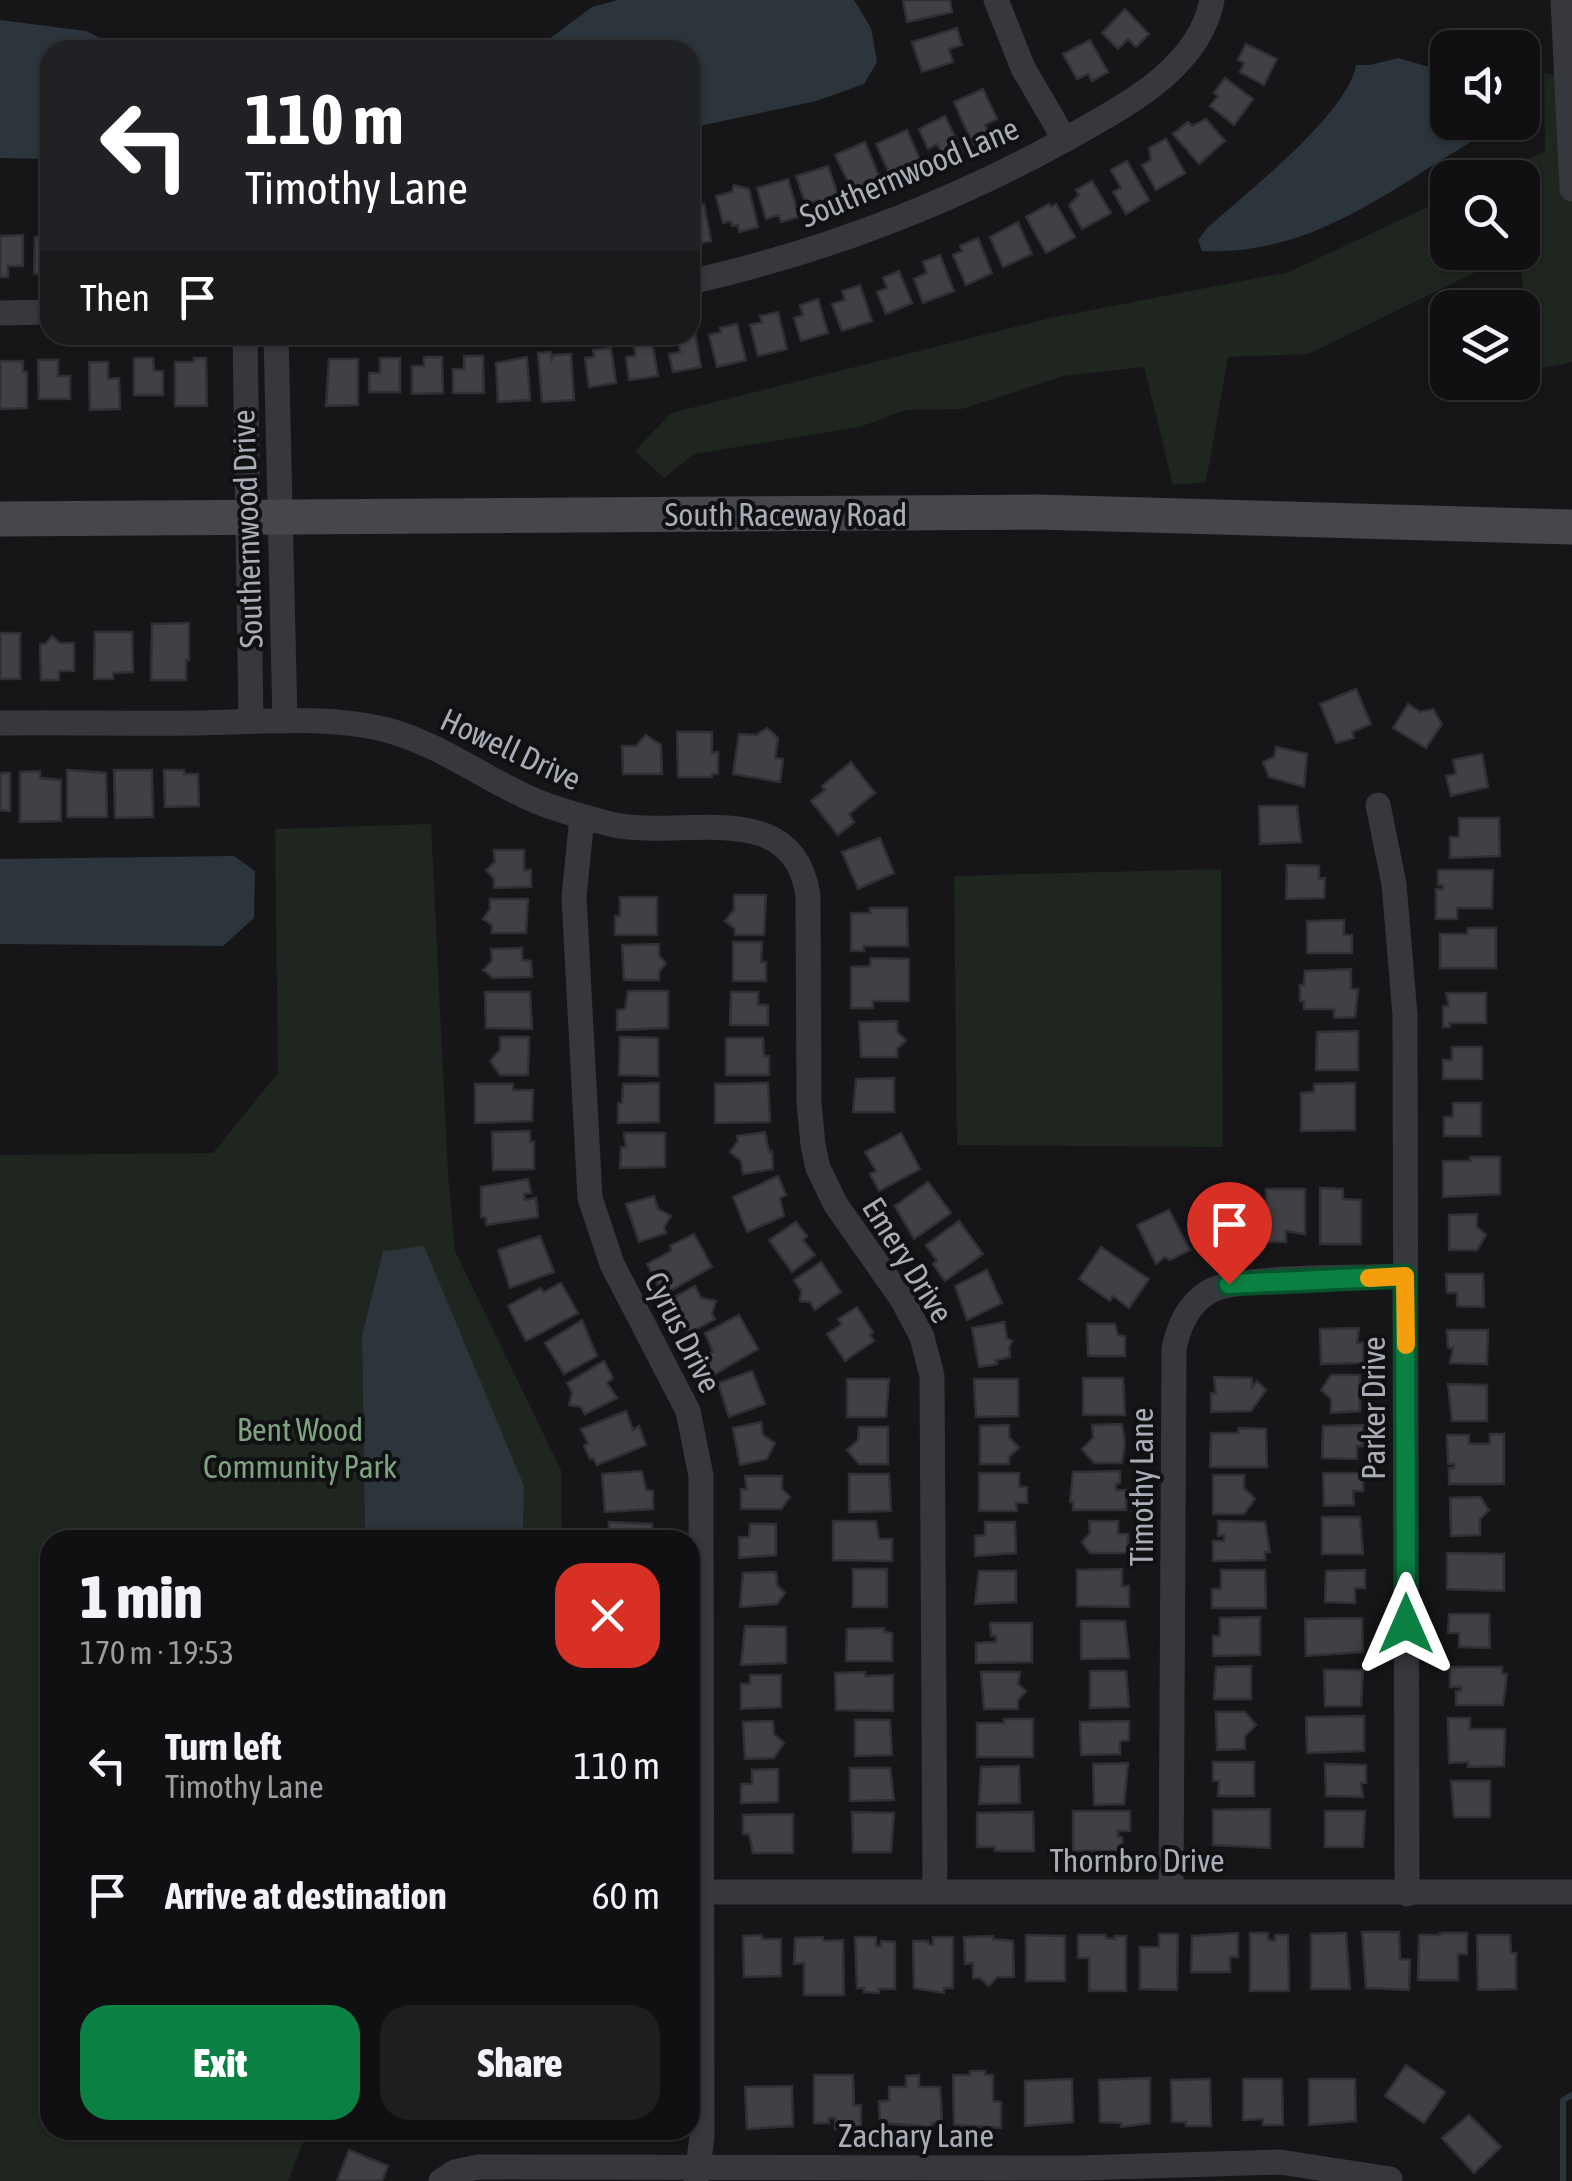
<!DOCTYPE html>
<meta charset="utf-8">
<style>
:root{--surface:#101012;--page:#1e1e20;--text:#f1f3f6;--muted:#9c9d9f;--line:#303032;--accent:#0b8043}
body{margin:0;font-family:"Asap Condensed",sans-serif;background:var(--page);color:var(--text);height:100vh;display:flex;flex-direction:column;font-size:38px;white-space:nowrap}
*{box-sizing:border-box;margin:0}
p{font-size:32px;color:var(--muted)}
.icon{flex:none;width:55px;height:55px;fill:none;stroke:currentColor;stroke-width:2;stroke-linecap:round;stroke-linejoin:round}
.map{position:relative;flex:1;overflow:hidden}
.panel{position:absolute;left:40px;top:1530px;width:660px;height:610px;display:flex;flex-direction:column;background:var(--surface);border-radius:30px;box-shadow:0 2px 8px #0004,0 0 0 2px var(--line)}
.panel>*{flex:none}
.guide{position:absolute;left:40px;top:40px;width:660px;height:305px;border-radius:30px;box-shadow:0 2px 8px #0004,0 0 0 2px var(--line);background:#202124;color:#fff;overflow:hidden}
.controls{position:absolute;left:1430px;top:30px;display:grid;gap:20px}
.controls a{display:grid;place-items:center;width:110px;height:110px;border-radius:20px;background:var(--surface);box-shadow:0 2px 8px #0004,0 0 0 2px var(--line);font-size:50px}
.pin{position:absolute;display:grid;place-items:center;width:85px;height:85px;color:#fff;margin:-102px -42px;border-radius:50% 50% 50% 0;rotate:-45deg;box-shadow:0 0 10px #0007}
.pin .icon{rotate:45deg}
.me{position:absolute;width:110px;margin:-55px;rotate:0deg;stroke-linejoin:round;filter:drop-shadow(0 0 8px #0008)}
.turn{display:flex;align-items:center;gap:35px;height:210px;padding:0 40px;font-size:45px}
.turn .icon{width:130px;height:130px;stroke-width:2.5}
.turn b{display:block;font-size:70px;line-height:85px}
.then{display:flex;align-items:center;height:95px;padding:0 40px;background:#0003;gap:20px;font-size:38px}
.round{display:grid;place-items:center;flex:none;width:105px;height:105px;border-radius:30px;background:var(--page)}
.summary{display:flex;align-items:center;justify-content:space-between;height:170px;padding:0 40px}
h1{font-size:60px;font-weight:800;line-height:75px}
.primary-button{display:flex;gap:20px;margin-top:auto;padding:20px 40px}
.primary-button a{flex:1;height:115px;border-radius:30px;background:var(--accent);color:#fff;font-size:40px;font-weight:800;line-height:115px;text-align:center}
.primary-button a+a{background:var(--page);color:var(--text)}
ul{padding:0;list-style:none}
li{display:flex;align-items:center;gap:30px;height:130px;padding:0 40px}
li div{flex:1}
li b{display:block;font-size:38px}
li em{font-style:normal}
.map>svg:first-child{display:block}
.green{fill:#1e261f}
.water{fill:#2c353c}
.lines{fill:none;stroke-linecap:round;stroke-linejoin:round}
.stream{stroke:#2c353c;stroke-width:6}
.building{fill:#404145;stroke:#303034;stroke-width:2.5}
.street{stroke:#37383d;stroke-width:25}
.secondary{stroke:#45474d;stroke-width:35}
.route-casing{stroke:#07532c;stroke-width:25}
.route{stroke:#0b8043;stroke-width:18}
.slow{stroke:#f59e0b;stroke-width:18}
.labels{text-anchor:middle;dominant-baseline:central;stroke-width:8;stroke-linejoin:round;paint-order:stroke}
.street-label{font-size:32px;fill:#a8adb8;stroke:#111113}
.park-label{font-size:32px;fill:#7fa381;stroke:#111113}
</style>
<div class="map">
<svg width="1572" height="2181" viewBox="0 0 1572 2181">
<rect width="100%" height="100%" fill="#161618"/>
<path class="green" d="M1544,73l28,5v284l-43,9 -9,-118 2,-75h-32l55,-27z
M1447,198l1,54 66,1 -205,101 -81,3 -22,125 -33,3 -29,-118 -81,9 -101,33 -57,1 -45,17 -166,27 -30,24 -29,-27 36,-38 379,-95 239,-46z
M431,824l17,350 7,77 106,219 1,70h-39l1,-54 -162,-150 3,204h-315v590h258l-20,51h-288v-1026l213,-2 65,-80 -3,-244z
M1221,869l2,278 -266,-2 -3,-269z
M369,2130h302v12l-280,-4z"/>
<path class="water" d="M618,0h236l17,28 6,34 -13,22 -48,17 -126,27v-78h-176l26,-4 52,-39z
M0,20l86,11 38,19h-74v109l-50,-1z
M1398,58l49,14 1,50 44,2 -16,15c-89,52 -164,117 -274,112l-4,-11 9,-12c39,-35 141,-114 149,-163h14z
M234,856l21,15 -1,47 -31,28 -223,-2v-85z
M424,1246l100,240 -1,54h-158l-3,-204 21,-85z"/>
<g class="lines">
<path class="stream" d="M1563,2181v-81l9,-5"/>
</g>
<path class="building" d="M903,0h47l2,12 -45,10z
M1125,9l24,25 -13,13 -8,-8 -10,10 -16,-16z
M957,28l5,17 -13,4 4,13 -31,10 -10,-30z
M1090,40l18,32 -16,9 -4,-7 -11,5 -14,-25z
M1246,44l31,15 -13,26 -24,-13 4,-9 -6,-3z
M1225,78l28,21 -19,26 -24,-19 8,-10 -4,-3z
M983,89l14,30 -12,6 6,12 -18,8 -19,-43z
M945,116l17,36 -17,8 -8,-16 -9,5 -9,-20z
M1206,119l19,22 -26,23 -26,-30 15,-12 4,4z
M907,130l17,39 -19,9 -2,-4 -11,5 -16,-35z
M1166,139l19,34 -29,17 -14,-25 9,-5 -2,-12z
M865,142l18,44 -27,12 -21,-43z
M1127,161l22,39 -23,14 -13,-22 8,-4 -10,-18z
M828,166l13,38 -19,6 -3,-10 -13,5 -10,-29z
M788,179l11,38 -18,5 -2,-7 -13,4 -9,-31z
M1092,181l19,32 -29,16 -13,-24 10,-10 -3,-5z
M734,185l15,4 9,38 -19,5 -1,-7 -6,1 -1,-5 -8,2 -7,-27 16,-4z
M704,204l7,37 -19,4 -2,-38z
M1049,204l2,3 5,-3 19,33 -29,16 -20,-36z
M1018,222l14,32 -29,13 -13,-30z
M23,235v31h-15v11h-8v-41z
M35,237h15v37h-16z
M978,238l14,35 -26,12 -13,-30 9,-4 -2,-5z
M940,255l14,36 -31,12 -9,-24 13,-6 -4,-11z
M899,271l13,32 -26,11 -9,-22 10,-4 -4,-10z
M860,285l12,36 -30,10 -10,-27 13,-4 -3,-9z
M818,299l10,34 -27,8 -7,-23 9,-3 -3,-10z
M778,312l9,37 -29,7 -8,-31 12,-3 -2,-6z
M737,324l9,36 -29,7 -8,-32 12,-3 -1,-4z
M695,333l6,34 -28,5 -4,-18 11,-2 -3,-16z
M652,341l6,35 -29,4 -3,-23 9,-1 -1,-12z
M611,348l5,35 -27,4 -4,-29 9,-1 -1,-7z
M551,352l1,7 2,-4 17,-1 3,46 -32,2 -4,-49z
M464,356h19l1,37h-31v-24h11z
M424,357h18l1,36 -31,1v-28h12z
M527,357l3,43 -32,2 -2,-39z
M134,358h19l1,13h9v24h-29z
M194,358h12l1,48h-32v-44h19z
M380,358h20v34h-31v-19h11z
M329,359h29v46l-32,1z
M38,360h20v16h12v23h-31z
M0,361h23v11h4v36l-27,1z
M89,362h19v17l11,-1 1,31 -30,1z
M189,623v37h-3v20h-35l1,-56z
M95,632h37l1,40 -20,1v6h-19z
M0,633h20v46h-20z
M52,636l8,7h14v28h-15v9h-18l-1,-36h5z
M1356,689l15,35 -19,8 2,6 -18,5 -16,-39z
M1408,704l12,8 13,-3 9,15 -16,24 -33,-20z
M767,728l11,10 -3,20 8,1 -3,23 -47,-8 6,-40 17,1z
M677,732h35v21l6,-1v22h-6v3h-34z
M646,735l15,10 1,29h-39l-1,-28h14z
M1276,747l31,7 -3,33 -35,-10 -6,-15 11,-5z
M1482,754l6,33 -37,9 -5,-20 10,-2 -3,-14z
M851,762l24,31 -26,21 5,8 -16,13 -27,-34 14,-11 -3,-4z
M67,770l39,3 1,44h-40z
M114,770h38l1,47 -38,1z
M164,770h20v4h14l1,32 -34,1z
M40,771v7l21,2v41l-41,1v-50z
M0,773h10v38l-10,-1z
M1259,806h38l4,36 -41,2z
M1459,818h40l1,38 -50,2v-21h9z
M880,838l14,35 -36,16 -16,-37z
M494,850h30v20h7v17l-37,1v-9l-8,-9 9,-8z
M1287,865l32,1v13l6,-1 -1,20 -38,1z
M1438,870h55l-1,38h-35v11h-21v-30h7v-4h-5z
M734,895h32l-2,40h-29v-6l-10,-8 9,-11z
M620,897h37v38h-42v-19h5z
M490,899h38l-2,34h-34v-8l-9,-6 7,-10z
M870,908h37l1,38h-44v5h-13v-38h19z
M1344,920v15h8v18h-45v-32z
M1468,928h28v40h-56v-34h27z
M733,942h29l-1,20h5v19h-33z
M659,944v12l7,7 -7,9v8h-35l-2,-35z
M522,948v12l9,1 1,16 -39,1 -10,-8 9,-9 -1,-12z
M871,958l38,1v42h-36v7h-22v-41l19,-1z
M1351,969v20h7l-3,28 -21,1v-9h-30v-8h-4v-16h4l1,-14z
M628,991h40v37l-51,2v-20l8,-1z
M485,992h45l2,37 -46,-1z
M731,992h27v13h10v20h-38z
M1446,993h40v30h-36v4h-7v-21h6z
M897,1021v11l9,8 -9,9v8h-36l-2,-35z
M1358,1031v39h-42l1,-38z
M500,1037h29l-1,38h-28l-10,-14 10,-11z
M620,1037l38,1v38l-39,-1z
M726,1038h37l1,18h5v19h-43z
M1452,1047h30v32h-39v-19h9z
M894,1078v34h-41l3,-33z
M659,1083v39l-41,1v-20h4l1,-19z
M768,1083l2,39 -55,1v-39z
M1355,1083v47l-54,1v-38l13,-1v-8z
M475,1084h38v6h20l-1,31 -57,2z
M1453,1103h28v33h-37v-19h9z
M530,1131v11h4v27l-41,1 -1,-38z
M765,1132l4,20 3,-1 1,18 -30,5 -2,-13 -11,-9 8,-11 -1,-5z
M624,1133h41v34l-45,1 1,-21h5z
M901,1133l19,36 -41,22 -9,-17 6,-3 -11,-19z
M1470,1157h30v37l-57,3v-36h27z
M778,1176l8,19 -6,3 4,18 -37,16 -14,-35z
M528,1179l3,14 -7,1 1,6 11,-2 2,19 -52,8v-8h-5v-30z
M928,1182l23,31 -37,26 -19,-33z
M1320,1188l23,1v10l18,1v44h-41z
M1266,1189h39v45l-19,-3v11h-20z
M654,1196l4,13 13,7 -7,11 2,6 -27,9 -13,-38z
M1247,1198v47h-38v-46z
M1169,1210l21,40 -20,10 -5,-3 -9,7 -19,-39z
M1477,1214v13l9,8 -9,15h-28v-35z
M959,1221l24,33 -38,27 -12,-17 4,-3 -11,-16z
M796,1222l11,14 -4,4 12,15 -23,17 -23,-32z
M694,1234l18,33 -49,28 -16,-31 24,-13 -1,-5z
M540,1236l14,36 -44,16 -12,-38z
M1101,1247l48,32 -20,29 -16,-12 -3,5 -31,-22z
M821,1262l20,30 -26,18 -5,-8 -10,-1 1,-10 -7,-11z
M987,1270l15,33 -35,17 -12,-34z
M1446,1274h37l1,33 -27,-1v-13h-10z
M561,1283l17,30 -52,28 -18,-35 33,-18 3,4z
M695,1286l6,12 15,3 -4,13 3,5 -27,15 -19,-34z
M857,1307l16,25 -3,3 4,6 -29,20 -18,-27 15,-10 -4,-5z
M739,1315l19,34 -48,28 -10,-18 13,-7 -8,-19z
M582,1320l15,36 -33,18 -19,-31z
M1004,1322l3,16 5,3 -3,7 1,9 -14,3 1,4 -18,3 -7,-39z
M1087,1324h28l3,11 7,1v20h-37z
M1359,1328l-2,15h6v20l-42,1 -1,-35z
M1447,1330h41l-1,34 -37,-1 3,-15h-5z
M604,1361l9,17 -6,5 10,15 -32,16 -4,-7 -12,-2 3,-12 -5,-10z
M752,1371l13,33 -36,13 -11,-34z
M1331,1375h29v36l-29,2v-14l-10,-9z
M1214,1377l38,1v9l5,-6 9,9 -15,21 -40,1v-19h5z
M1083,1378h40l2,37h-42z
M847,1379h42l-3,38h-39z
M974,1379h44v37l-42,1z
M1448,1384l39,1v36h-35z
M626,1411l7,19 6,-4 7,19 -49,20 -4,-7 -3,1 -6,-13 4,-3 -7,-14z
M761,1422l2,13 12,8 -8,16 -27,6 -7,-37z
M1122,1424l3,19 -3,20h-28l-12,-14 11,-11 -1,-13z
M1009,1425v12l10,11 -10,9v7h-29v-38z
M1363,1425v21h-6v13l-35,-1 1,-32z
M859,1427h29v37h-29l-12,-14 11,-10z
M1239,1428l27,1 1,38h-57l1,-34h27z
M1490,1434h14v50h-55v-16h5v-4h-6l-1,-29h22v9h21z
M642,1471l4,19 7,1v18l-48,3 -3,-38z
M1120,1471v12l-4,1v6h10v20h-53v-8h-3l3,-30z
M979,1473h40v14h8v16h-11l1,8h-38z
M1323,1473h40v18h-10l1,14 -30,1z
M849,1474h40l2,37 -42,1z
M1213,1475h31v13l11,11 -11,15h-31z
M745,1476h37v13l8,8 -9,12h-40v-20l6,1z
M1480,1497l9,13 -9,9v16l-29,1 -1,-38z
M1322,1517h38l3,37h-41z
M833,1521h43l3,18h13v22l-59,-1z
M1089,1521h29v13h10v19h-38l-8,-11 8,-9z
M1218,1521l47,1 5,30h-5v8l-52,1v-20h11v-6l-6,1z
M609,1522l43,2 1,16h-45z
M985,1522h30l1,31 -41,3v-20l10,-1z
M750,1524h26v31l-37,3v-21h10z
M1447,1553l57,1v37l-57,-2z
M853,1569h34v38h-34z
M1122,1569v17h7v21l-52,-1v-36z
M1221,1570h44l1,38h-54v-19h9z
M1365,1570v18h-10v15l-30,-1 1,-31z
M979,1571h37v31l-41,2z
M776,1572l1,13 8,8 -8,11 -37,3 3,-34z
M1449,1614h40l1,34 -31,-1v-14h-11z
M1260,1617v38l-47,1v-20h7v-18z
M1362,1618l1,34 -57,4 -1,-37z
M1081,1621h44l4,37 -48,1z
M990,1623h42v39l-56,1v-20l20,-1v-6h-5z
M745,1626l41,1v36l-45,2z
M884,1628v4l8,1v28h-46l1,-32z
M1251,1666v33h-37l2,-32z
M1450,1667h52v7h5l-4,31h-47v-14h5v-4h-11z
M1324,1670h39l-2,36h-36z
M1090,1671h36l3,36 -39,1z
M865,1672v4l28,-1v36l-57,-1 -1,-37z
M981,1672h39l-2,12 8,7 -8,9v9h-34z
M750,1675h31v32l-40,2v-25h9z
M1216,1712h29l11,13 -11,11v13l-28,1z
M1364,1716v35l-57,2 -1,-36z
M1448,1718h22v11h35l-1,37 -36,1v-5l-19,1z
M1004,1719h29v38h-56v-34h27z
M855,1720h35l2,35 -37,1z
M773,1721l1,13 10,9 -10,15 -29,1 -2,-37z
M1129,1721v19l-9,1v13l-39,1 -1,-33z
M1213,1762h41v34h-36l1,-15h-6z
M1128,1763l-4,41 -30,1 -1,-41z
M1325,1764l41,1v18h-5l2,14 -37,-1z
M1019,1766l1,37 -41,1 2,-37z
M850,1768h40l4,32 -44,1z
M778,1769v33l-37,1v-19h11v-14z
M1451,1781h39v36h-36z
M1270,1809v39l-57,-3v-35z
M1073,1811h57v20h-12v6h4l1,14h-50z
M1325,1811h40l-2,36h-38z
M852,1812l42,1 -3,39h-38z
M1033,1812l1,39h-39v-4h-18v-34z
M793,1814v39h-40l-4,-19h-6v-19z
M1362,1932h37l1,27 10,1 -1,30 -43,-2z
M1238,1933v24h-8v15h-39l1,-36z
M1250,1933h18v7l7,1v-6h13l1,56h-39z
M1346,1933l4,56h-39v-55z
M1440,1933h27v21h-9v26h-40l1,-45h21z
M1159,1934h19l-1,56 -37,-1v-42h19z
M762,1935v4h19v37l-37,1 -1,-41z
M1026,1935l39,1v45h-39z
M1078,1935h28v3l9,1v-3h11v55h-37v-33h-11z
M1477,1935h33l1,18h5v36l-38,1z
M993,1936v3l20,2 1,36h-17l-8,9 -9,-8h-7v-15l-8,1 -1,-27z
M823,1937v4l20,-1 1,55h-40v-32l-10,1 1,-26z
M855,1937h21v9h5v-5l14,1v47h-16v4l-15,-1v-4h-7z
M933,1937h20v51h-9v5l-30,-5 -1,-47h15v3l5,1z
M1406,2065l39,27 -21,31 -39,-27z
M970,2071h15v4h8v26l8,1v26l-47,-3 -1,-50h17z
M814,2075h39l1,30h7v21l-26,3v-11h-6v5h-15z
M919,2075v12h21l2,33 -10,4 1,3 -53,-4 -1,-22h10v-14h17v-11z
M1150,2078v45l-29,4v-4l-21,-1 -1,-42z
M1072,2079l1,43 -48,4v-45z
M1210,2079l1,47h-25v-4h-14l-1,-42z
M1243,2079h39l1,46h-20v-6l-20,1z
M1309,2079h46l1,42 -47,4z
M792,2086l1,40 -46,3 -2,-42z
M1469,2115l32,32 -27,26 -32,-35z
M349,2150l39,16 -6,15h-45z"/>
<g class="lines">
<path class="street" d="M996,0l27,68 42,72
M1563,0l9,189
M690,282c133,-30 259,-78 378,-144 56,-32 131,-69 144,-138
M0,313l50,-1
M245,335l6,386
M276,335l9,386
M0,723c66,-1 132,1 198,0 61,-1 129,-8 189,7 52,14 95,47 144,69 25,11 53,18 79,25 71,17 182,-30 198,71l1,208 4,42 5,23 18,37 66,94 20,38 10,39 3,515
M1378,805l16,79 11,131 2,879
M582,817l-8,80 16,301 22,66 76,147 13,65 1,661 -6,44
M702,1892h870
M1171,1892l3,-543c5,-24 14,-45 36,-58 30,-16 155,-13 195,-15
M441,2181l14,-9 23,-5 601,1 201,-6 110,17"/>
<path class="secondary" d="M0,519l1037,-7 535,15"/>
</g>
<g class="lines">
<defs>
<path id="route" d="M1229,1284l176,-8 1,348"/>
</defs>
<use href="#route" class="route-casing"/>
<use href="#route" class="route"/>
<path class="slow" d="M1369,1278l36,-2 1,69"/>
</g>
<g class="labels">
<g class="street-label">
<text transform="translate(909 172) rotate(-23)">Southernwood Lane</text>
<text x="786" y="514">South Raceway Road</text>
<text transform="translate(247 529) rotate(-92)">Southernwood Drive</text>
<text transform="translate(511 749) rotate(25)">Howell Drive</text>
<text transform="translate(908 1260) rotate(58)">Emery Drive</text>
<text transform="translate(683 1332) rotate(63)">Cyrus Drive</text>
<text transform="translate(1373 1408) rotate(-90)">Parker Drive</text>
<text transform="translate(1141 1487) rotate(-90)">Timothy Lane</text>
<text x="1137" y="1860">Thornbro Drive</text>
<text x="916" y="2135">Zachary Lane</text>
</g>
<g class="park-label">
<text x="300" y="1429">Bent Wood<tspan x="300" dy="37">Community Park</tspan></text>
</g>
</g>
</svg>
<div class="controls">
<a><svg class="icon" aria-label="sound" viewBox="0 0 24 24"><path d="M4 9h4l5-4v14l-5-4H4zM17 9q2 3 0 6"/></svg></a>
<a><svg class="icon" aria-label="search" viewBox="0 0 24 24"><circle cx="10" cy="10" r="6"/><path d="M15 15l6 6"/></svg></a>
<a><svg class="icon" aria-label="layers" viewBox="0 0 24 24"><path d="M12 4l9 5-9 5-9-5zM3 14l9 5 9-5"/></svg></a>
</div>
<div class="pin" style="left:1229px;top:1284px;background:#d93025"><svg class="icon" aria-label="arrive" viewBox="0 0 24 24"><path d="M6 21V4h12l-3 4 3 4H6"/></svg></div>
<svg class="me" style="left:1406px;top:1624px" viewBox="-20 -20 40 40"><path d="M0-17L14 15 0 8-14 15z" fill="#0b8043" stroke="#fff" stroke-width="4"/></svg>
<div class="guide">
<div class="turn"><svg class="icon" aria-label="left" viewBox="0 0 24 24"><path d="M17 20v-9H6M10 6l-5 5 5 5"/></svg><div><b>110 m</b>Timothy Lane</div></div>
<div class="then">Then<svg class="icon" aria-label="arrive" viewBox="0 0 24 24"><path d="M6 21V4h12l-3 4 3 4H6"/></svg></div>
</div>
<section class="panel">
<div class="summary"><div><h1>1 min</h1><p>170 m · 19:53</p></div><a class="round" style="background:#d93025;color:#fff"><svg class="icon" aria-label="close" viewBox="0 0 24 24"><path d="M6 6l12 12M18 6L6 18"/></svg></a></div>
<ul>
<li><svg class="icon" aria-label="left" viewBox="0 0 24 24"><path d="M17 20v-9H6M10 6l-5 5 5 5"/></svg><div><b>Turn left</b><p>Timothy Lane</p></div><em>110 m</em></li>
<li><svg class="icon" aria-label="arrive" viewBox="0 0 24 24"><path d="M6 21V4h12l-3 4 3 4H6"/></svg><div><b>Arrive at destination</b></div><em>60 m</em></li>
</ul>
<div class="primary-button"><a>Exit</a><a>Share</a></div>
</section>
</div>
